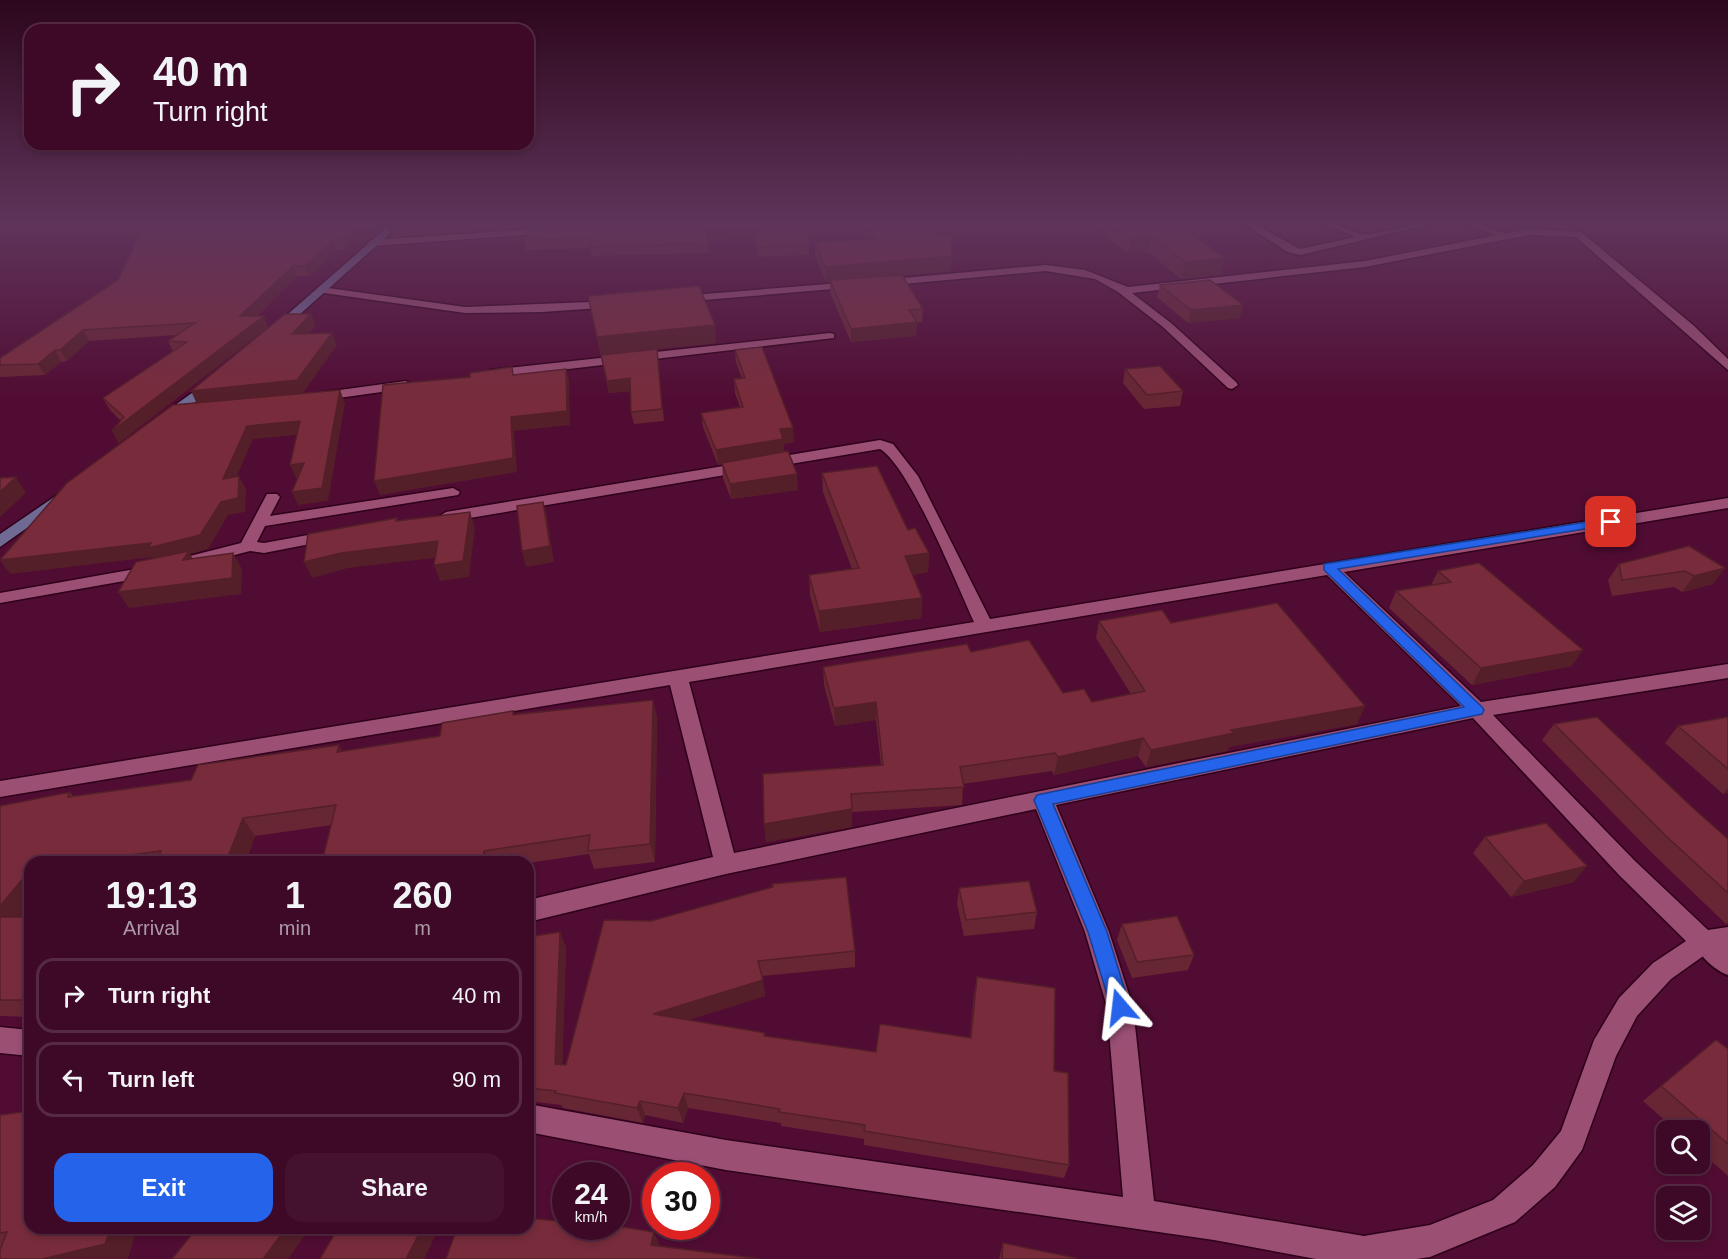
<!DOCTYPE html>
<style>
:root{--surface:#3d0926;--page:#44122e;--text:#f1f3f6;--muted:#ad9aa7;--line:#562a43;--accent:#2563eb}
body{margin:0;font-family:Helvetica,sans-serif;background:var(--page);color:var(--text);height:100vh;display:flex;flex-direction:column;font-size:22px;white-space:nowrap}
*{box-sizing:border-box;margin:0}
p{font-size:20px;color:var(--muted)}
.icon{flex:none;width:33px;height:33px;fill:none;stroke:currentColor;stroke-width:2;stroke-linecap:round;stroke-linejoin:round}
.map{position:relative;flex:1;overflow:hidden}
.sheet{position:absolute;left:24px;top:856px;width:510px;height:378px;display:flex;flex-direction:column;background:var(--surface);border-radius:18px;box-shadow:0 3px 9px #0003,0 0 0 2px var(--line)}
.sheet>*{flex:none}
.banner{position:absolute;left:24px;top:24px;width:510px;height:126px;border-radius:18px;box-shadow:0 3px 9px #0003,0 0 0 2px var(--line);background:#3d0926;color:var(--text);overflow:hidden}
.fabs{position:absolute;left:1656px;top:1120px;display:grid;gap:12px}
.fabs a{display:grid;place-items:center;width:54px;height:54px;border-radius:12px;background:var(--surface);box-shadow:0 3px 9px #0003,0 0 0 2px var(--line);font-size:30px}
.speed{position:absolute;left:552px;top:1162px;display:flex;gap:12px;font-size:30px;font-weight:700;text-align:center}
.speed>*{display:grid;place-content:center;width:78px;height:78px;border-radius:50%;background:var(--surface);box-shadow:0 3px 9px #0003,0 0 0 2px var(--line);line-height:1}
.speed small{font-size:15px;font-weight:400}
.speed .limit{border:9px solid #d22;background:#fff;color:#111}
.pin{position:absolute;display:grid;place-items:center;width:51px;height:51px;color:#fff;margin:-26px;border-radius:12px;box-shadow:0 3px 9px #0006}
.me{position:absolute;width:66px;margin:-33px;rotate:343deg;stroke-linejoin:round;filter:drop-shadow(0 0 4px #0008)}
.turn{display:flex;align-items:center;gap:21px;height:126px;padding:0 30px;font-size:27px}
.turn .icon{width:78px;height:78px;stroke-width:2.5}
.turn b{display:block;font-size:42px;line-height:51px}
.eta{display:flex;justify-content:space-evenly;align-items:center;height:102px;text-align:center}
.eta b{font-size:36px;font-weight:700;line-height:42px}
.action{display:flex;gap:12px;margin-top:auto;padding:12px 30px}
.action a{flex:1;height:69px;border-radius:18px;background:var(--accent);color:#fff;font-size:24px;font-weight:700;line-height:69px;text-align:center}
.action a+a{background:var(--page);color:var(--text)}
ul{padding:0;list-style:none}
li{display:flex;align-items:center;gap:18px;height:75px;margin:0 12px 9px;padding:0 18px;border:3px solid var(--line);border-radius:18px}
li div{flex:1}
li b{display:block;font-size:22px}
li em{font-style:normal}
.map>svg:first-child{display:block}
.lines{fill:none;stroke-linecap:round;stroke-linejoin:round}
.lane-casing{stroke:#2f001a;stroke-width:4}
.street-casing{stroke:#2f001a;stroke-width:3}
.secondary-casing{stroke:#2f001a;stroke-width:3}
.lane{fill:#9a4f73;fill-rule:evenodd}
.street{fill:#9a4f73;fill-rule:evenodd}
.secondary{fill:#6f6a94;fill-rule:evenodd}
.wall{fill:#672633}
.shaded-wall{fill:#541f29}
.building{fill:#782c3b;stroke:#541f29;stroke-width:1.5}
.route{fill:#2563eb;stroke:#184099;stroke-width:1.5}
</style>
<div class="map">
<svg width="1728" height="1259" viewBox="0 0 1728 1259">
<rect width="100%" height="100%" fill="#510c33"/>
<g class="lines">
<defs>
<path id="lane" d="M1241,222h9l50,27 56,-12 -35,-15c16,0 31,13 46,12 24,0 47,-14 71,-12l-138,33 -12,-3z
M1461,222h11l40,14 -7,2z
M1704,932l8,3 16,14v26c-14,-5 -29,-20 -35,-33l3,-7z"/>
<path id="street" d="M550,228l3,1v4l-181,13 -5,-3 5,-3z
M1528,229l53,3 112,93 35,34v11l-152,-133 -48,-2 -163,32 -233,26 39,30 65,59 2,3 -6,4 -4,-1 -65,-61 -45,-35 -23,-13 -49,-8 -165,15 -5,-3 5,-3 165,-15 39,5 43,17 237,-26z
M853,282l4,1v4l-177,15 -5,-3 5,-3z
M321,287l144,20 149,-6 5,3 -5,3 -72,5 -77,1 -148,-21v-4z
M830,333l4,1v4l-344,40 -6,-4 6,-4z
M406,381l6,4 -2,3 -93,13 -6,-4 6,-4z
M880,440l13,4 25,32 72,143 738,-121v10l-384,64 137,130 247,-38v14l-235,37 142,146 73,69 20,-3v22l-19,3 -38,27 -34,37 -21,40 -34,94 -27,37 -40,35 -85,35 -14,2h-100l-102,-19 -488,-70 -198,-38v-28l198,36 397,57 -16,-190 -22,-75 -49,-123 -310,65 -198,48v-22l185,-43 -43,-172 -670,112v-16l974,-159c-17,-37 -64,-155 -94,-173l-434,73 -8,-5 8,-5zM1327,575l134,131 -727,147 -45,-171zM1473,718l146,157 67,66 -33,22 -34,35 -25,42 -33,91 -28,34 -40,35 -63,25 -66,11 -210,-35 -21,-194 -24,-75 -53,-127z
M453,488l7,4 -2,3 -193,31 -8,16 7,1 66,-12 8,5 -2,3 -72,14 -14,-2 -62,16 -8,-5 2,-4 59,-15 26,-49h10l3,3 -10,19z
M152,566l8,5 -2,4 -158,28v-10z
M0,1027l30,3v26l-30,-3z"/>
<path id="secondary" d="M393,222h10l-123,110h-8v-4z
M213,378l6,4 -2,3 -46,36h-10v-6z
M60,493l5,2 3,3 -3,3 -65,46v-13z"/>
</defs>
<use href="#lane" class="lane-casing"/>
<use href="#street" class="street-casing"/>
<use href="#secondary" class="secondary-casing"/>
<use href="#lane" class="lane"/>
<use href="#street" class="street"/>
<use href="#secondary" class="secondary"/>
</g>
<path class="wall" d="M146,222h58h-8l171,19 -15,1 -7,8h-8l-28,26h-12l-40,40 11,11 -149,116 -7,-12 9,-10 -11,-11 -7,-12 70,-47 -5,-10 8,-6 -87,6 -22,20 -6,1 -16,13 -45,2v-19l118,-78z
M393,222h244l-247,15 -3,-10z
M641,222h165l3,33 -52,2 -1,-20 -48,4 1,12 -117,3 -2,-8 -64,2 -2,-10 5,-11z
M857,222h76l18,49 -49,4 21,34 -1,13 -5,1 -1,13 -65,6 -21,-49v-12l-4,1 -11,-26v-14l53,-3 -11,-15z
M1091,222h83l51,36 -4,17 -40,4 -33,-27 -20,2 -37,-30z
M1160,285l83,20 -3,13 -52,5 -31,-26z
M588,296l128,47 -59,6 7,72 -30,3 -3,-12v-21l-22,2z
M735,350l59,92 -10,2v8l14,38 -67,9 -8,-21 -1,-14 -4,1 -15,-38 -2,-14 39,-6 -5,-14 -1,-14 8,-1 -6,-15z
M1125,369l58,22 -3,15 -36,3 -21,-26z
M822,473l107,80 -1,19 -15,3 9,23 -1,20 -101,14 -10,-37 -1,-20 43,-6 -29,-77z
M1689,546l24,38 -31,8 -8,-5 -62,9 -4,-16 11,-16z
M1438,571l134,95 -100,19 -83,-77 7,-17 35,-6z
M1099,621l72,2 186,101 -128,23 -2,4 -81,16 -8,-11 -84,19 -2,-4 -89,13 -1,21 -110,7v15l-86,15 115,-77 -5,-45 -41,6 -11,-41 -1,-18 148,-15 92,41 29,9 39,-8 -35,-56z
M653,700l4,18 -2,144 -61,7 -5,-15 -61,9 -248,-1 44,-8 8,-29 -77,11 -9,26h-216v47l-6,8h6v100l-30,-1v-210l70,-14 3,4 118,-16 151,-29 98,-15 73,-25 1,3z
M1728,717v76l-5,1 -58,-51 13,-17z
M1554,724l138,83 36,32v84l-2,1 -76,-73 -108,-111z
M1485,837l89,45 -63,15 -38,-44z
M959,888l78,24 -3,17 -70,7 -7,-32z
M604,920l251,31v16l-93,9 3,20 -77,24 77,13v4l111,15 94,-14 4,-45 3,-16 77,94 15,94 -5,13 -200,-33v-6l-83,-13v-3l-93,-15 -5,15 -38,-8 -2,8 -80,-15 -2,-3 -33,-4v-164l32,-5 6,16 -4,117h4z
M1122,924l72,31 -6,15 -56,8 -15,-38z
M1716,1040l12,9v127l-28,-25v-20h-23l-34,-30z
M0,1115l128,144h-128z
M1003,1243l73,16h-77z"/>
<path class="shaded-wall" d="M375,222h16l-24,19 -15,1 -7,8 -4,-10 8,-8z
M756,228v9l-50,4 -1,-10z
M1151,236l-3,16 -20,2 3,-16z
M334,240l3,10 -28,26 -4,-10z
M952,256l-1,15 -125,11 -1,-15z
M1225,258l-4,17 -40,4 4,-17z
M293,266l4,10 -52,51 -5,-11z
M1243,305l-3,13 -52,5 3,-13z
M311,314l5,12 -19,20 -5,-12z
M264,316l4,11 -149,116 -7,-12z
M917,322l-1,14 -65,6v-13z
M715,325l1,18 -59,6 7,72 -7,-72 -56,6 -4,-18z
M83,330l6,11 -22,20 -7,-11z
M332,333l5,12 -34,48 -106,11 -6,-13z
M55,350l6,12 -16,13 -7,-11z
M566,369l3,12 1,44 -56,6 3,41 -137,23 -6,-14 137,-64z
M630,378l3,13 -24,2 -2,-12z
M340,390l5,13 -17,98 -30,4 -6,-13z
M300,421l5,13 -52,5 -23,53 -7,-13 24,-53z
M793,428l1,14 -10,2v10l-66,11 -2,-15 64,-21z
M304,463l6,13 -14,2 -6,-13z
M797,474l1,16 -67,9 -1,-15z
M239,476l7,13 -1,23 -17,3 -20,34 -18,5 8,13 -42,-5 -3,-5 -143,17 -10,-14 221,-58z
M16,477l10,16 -26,24v-25z
M543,502l4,15 7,45 -28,5 -4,-16z
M470,512l5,16 -6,49 -29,4 -6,-16z
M438,541l5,16 -95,11 -36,10 -8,-16 37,-9z
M233,553l9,16 -1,25 -112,14 -11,-16z
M929,553l-1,19 -23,4v-20z
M1725,568l-12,16 -31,8 12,-16z
M922,598l-1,20 -101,14 -1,-21z
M1583,650l-11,16 -100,19 9,-17z
M653,700l4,18 -2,144 -5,-18z
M876,702v18l-41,6 -1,-18z
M1365,706l-8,18 -128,23 -2,4 -81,16 5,-17 80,-20z
M1143,738l-5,18 -84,19 4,-18z
M339,745l9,18 -11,-11z
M1728,788v5l-5,1z
M852,809v18l-86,15 -2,-18z
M243,818l12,18 -9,26h-20z
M484,851l5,11h-6z
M1587,866l-13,16 -63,15 13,-16z
M30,870v39l-20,25 -10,-10v-18z
M560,932l6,16 -4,131 -7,-15z
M763,980l2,16 -108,34 -4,-16z
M535,1000l-7,18v-17z
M684,1093l4,15 -5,15 -5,-15z
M640,1101l5,14 -2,8 -6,-15z
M111,1228h26l-9,31h-86z
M286,1228h24l-22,31h-25z
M422,1228h17l-15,31h-18z
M654,1232l6,14 -9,-1z"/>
<path class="building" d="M146,222h45l2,1 17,-1h165l-12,9 -14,1 -8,8h-7l-29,26h-12l-53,50h24l-152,115 12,-14 -21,-19 84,-56 -19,-1 27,-18 -112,7 -23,20h-5l-17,14 -38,1v-7l118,-78z
M393,222h85l-91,5z
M641,222h165l3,23 -53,2v-19l-51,3 3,12 -118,4 3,-9 -69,2 5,-11z
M865,222h68l5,14 13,-1 1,21 -127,11 -10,-25 62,-3z
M1110,222h64l51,36 -40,4 -34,-26 -20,2z
M902,275l21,34 -14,1 8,12 -66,7 -21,-49z
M1210,280l33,25 -52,5 -31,-25z
M699,286l16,39 -118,12 -9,-41z
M285,314h26l-19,20 40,-1 -35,47 -106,11z
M762,347l31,81 -13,1 3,10 -67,11 -15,-37 42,-6 -9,-28 11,-1 -10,-28z
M657,349l5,60 -31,3 -1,-34 -23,3 -6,-26z
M1160,366l23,25 -36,4 -22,-26z
M512,367l1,8 53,-6 1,42 -56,6 2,41 -139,23 9,-96 87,-8v-4z
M340,390l-18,98 -30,4 12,-29 -14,2 10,-44 -53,5 -24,53 16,-3 -1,22 -17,4 -21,33 -52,13 3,-5 -151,17 67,-77 106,-78z
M788,451l9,23 -67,10 -8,-21z
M877,466l31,64 7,-2 14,25 -24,3 17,42 -103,13 -10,-36 50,-7 -37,-95z
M16,477l-16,15v-14z
M543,502l7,44 -28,5 -5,-45z
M470,512l-7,49 -29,4 4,-24 -97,12 -37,9 4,-28 89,-16 -1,3z
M1689,546l36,22 -31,8 -9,-5 -63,9 -3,-16z
M189,551l-6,9 50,-7 -1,25 -114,14 18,-30z
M1479,563l104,87 -102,18 -85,-77 55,-9 -13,-11z
M1277,603l88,103 -134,24 3,3 -83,17 -8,-12 -85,19 -3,-4 -95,14 4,20 -113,7 1,15 -88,15 -1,-50 120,-9 -7,-63 -42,6 -11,-41 144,-23 4,8 58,-12 34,53 21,-4 8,13 53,-11 -46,-70 63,-11 9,13z
M653,700l-3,144 -62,7 2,-16 -106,16 -1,11h-203l44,-8 12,-49 -93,13 -17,44h-70l5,-11 -82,11h-49v8l-30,36v-100l70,-14 -2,5 123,-17 7,-15 141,-20 -2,7 103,-16 2,-13 71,-12v4z
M1597,717l95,90 36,32v54l-63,-58 -111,-111z
M1728,717v52l-50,-43z
M1546,823l41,43 -63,15 -39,-44z
M846,877l9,74 -97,10 5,19 -110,34 112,19 -1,3 112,16 4,-28 91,14 6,-61 78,11 -1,83 14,2 1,92 -205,-34 1,-6 -86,-13 1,-3 -96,-16 -6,15 -38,-7 -3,7 -82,-15 1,-2 -28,-3v-71l7,-17 -7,1v-64l32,-5 -5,132 11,1 38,-145 47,1 122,-34 -1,-3z
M1029,881l8,31 -71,8 -7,-32z
M1177,916l17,39 -57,7 -15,-38z
M0,917h30v83h-30z
M1716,1040l12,9v95l-67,-58z
M30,1111v117h81l-6,16 -63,15h-42v-9l7,-18 -7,1v-118z
M528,1218l38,4v5h50v-1l38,6 -3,13 110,14h-315l11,-31h71z
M197,1228h89l-23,31h-91z
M338,1228h84l-16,31h-86z
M1003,1243l73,15v1h-74z"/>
<linearGradient id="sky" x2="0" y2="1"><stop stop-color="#2d071c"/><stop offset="0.56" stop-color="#5f345b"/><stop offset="1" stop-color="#5f345b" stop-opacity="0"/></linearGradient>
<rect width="1728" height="398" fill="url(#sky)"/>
<path class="route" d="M1611,518l4,1v5l-277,45 144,138 2,3 -2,4 -429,90 54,128 23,75 -3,7 -7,3 -7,-3 -25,-82 -54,-132 3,-5 427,-88 -140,-137v-6z"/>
</svg>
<div class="fabs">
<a><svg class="icon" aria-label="search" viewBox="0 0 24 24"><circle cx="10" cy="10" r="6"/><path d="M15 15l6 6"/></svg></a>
<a><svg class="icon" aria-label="layers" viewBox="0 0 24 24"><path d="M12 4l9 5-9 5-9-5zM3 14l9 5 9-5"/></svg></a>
</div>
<div class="speed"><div>24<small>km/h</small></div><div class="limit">30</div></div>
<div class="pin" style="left:1611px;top:522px;background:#d93025"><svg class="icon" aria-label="arrive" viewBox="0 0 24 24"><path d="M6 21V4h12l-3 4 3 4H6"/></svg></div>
<svg class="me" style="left:1120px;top:1007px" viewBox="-20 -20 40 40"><path d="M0-17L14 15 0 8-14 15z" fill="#2563eb" stroke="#fff" stroke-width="4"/></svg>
<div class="banner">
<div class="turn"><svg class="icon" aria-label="right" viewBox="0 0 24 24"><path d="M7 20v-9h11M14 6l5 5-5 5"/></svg><div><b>40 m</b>Turn right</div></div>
</div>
<section class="sheet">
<div class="eta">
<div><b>19:13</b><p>Arrival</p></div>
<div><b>1</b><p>min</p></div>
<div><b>260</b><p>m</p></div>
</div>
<ul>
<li><svg class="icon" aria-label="right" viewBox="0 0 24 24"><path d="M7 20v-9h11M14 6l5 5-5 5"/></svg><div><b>Turn right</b></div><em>40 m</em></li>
<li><svg class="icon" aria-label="left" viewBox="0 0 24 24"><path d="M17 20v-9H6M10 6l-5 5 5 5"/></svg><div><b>Turn left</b></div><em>90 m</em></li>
</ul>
<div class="action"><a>Exit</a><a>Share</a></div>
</section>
</div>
